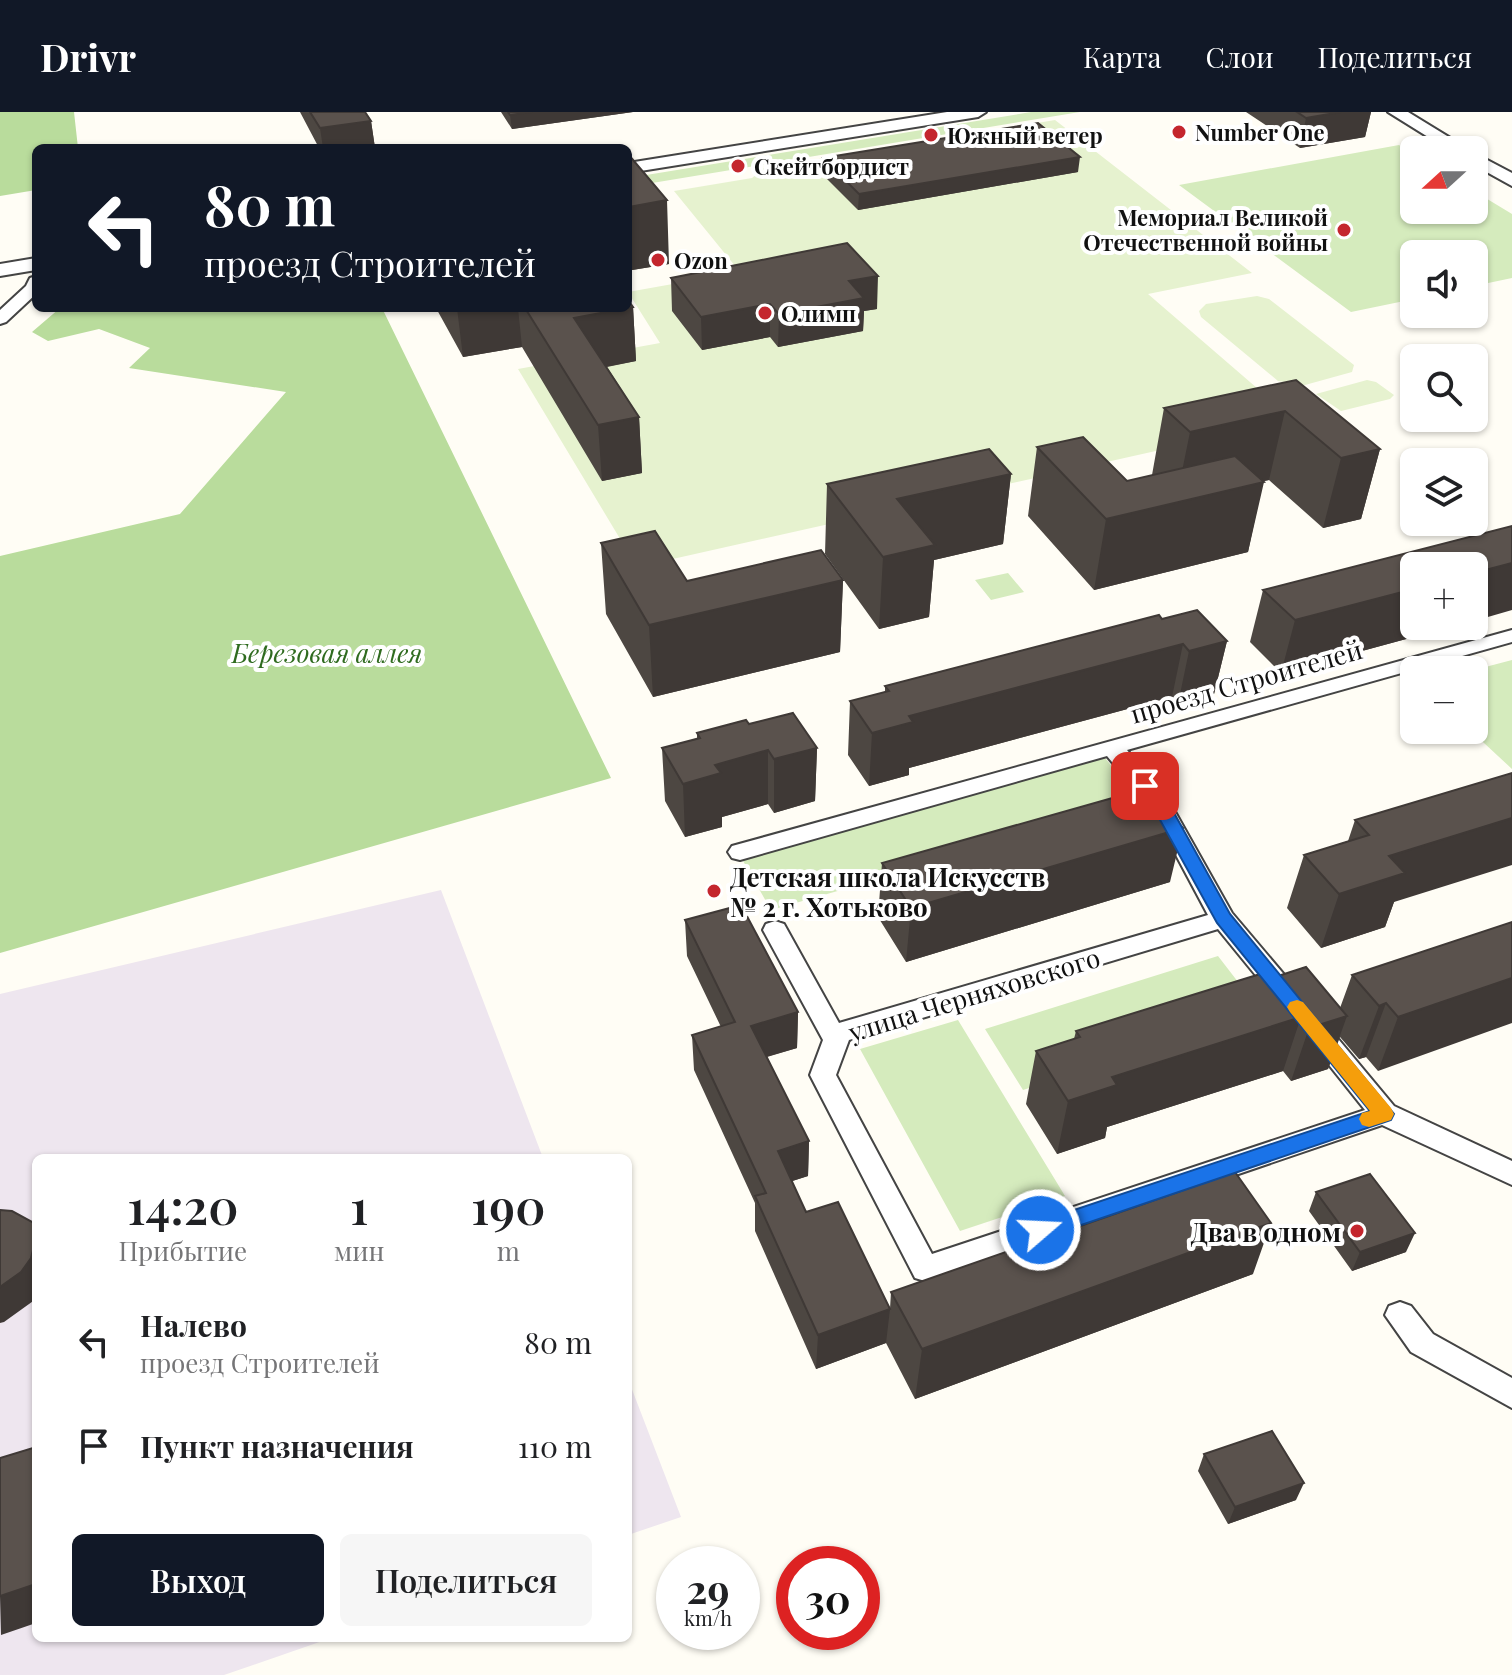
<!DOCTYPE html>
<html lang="ru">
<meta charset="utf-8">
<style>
:root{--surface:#fff;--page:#f6f6f6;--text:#202124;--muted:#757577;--accent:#111827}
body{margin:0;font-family:"Playfair Display",serif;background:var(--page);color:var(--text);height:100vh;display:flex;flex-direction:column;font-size:30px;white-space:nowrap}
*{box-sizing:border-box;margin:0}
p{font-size:26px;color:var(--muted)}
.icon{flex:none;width:44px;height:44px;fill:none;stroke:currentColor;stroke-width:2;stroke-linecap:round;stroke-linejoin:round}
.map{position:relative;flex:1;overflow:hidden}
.side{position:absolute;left:32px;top:1042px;width:600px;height:488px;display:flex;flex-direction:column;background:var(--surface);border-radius:12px;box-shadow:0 2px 6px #0004}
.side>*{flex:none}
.banner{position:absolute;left:32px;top:32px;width:600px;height:168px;border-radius:12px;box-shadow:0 2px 6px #0004;background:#111827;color:#fff;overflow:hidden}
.needle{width:52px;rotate:249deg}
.fabs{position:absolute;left:1400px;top:24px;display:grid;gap:16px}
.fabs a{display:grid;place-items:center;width:88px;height:88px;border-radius:12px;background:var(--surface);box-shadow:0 2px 6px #0004;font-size:40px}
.speed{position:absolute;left:656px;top:1434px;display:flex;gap:16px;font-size:40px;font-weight:700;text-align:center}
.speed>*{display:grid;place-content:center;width:104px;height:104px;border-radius:50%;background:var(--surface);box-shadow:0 2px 6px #0004;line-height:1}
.speed small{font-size:20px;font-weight:400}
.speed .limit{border:12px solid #d22;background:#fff;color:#111}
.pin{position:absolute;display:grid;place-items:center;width:68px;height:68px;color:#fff;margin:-34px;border-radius:16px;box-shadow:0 4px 12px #0006}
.me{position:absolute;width:88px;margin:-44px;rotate:71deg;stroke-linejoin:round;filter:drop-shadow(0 0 6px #0008)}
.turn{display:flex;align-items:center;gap:28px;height:168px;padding:0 40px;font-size:36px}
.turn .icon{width:104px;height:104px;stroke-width:2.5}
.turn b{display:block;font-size:56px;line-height:68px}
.eta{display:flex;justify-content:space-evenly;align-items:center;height:136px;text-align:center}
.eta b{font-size:48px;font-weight:600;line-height:56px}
.primary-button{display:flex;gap:16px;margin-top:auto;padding:16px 40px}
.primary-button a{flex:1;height:92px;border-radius:12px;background:var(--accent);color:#fff;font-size:32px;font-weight:600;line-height:92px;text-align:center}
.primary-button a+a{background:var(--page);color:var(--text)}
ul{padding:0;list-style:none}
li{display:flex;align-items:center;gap:24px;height:104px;padding:0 40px}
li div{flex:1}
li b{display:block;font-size:30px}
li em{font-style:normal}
header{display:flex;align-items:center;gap:48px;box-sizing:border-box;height:112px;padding:0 40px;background:var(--accent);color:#fff}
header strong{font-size:38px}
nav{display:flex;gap:44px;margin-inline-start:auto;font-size:28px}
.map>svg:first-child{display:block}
.industrial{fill:#eee6ef}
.green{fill:#d5ebbd}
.forest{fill:#b9dc9c}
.pitch{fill:#e6f2cf}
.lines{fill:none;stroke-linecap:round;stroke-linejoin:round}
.minor-casing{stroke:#444;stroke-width:4}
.tertiary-casing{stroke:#444;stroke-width:4}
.minor{fill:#fff;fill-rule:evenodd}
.tertiary{fill:#fff;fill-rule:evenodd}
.wall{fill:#4d4742}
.shaded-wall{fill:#3f3936}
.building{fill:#5a524d;stroke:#3f3936;stroke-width:2}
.route{fill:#1a73e8;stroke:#114b97;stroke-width:2}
.slow{fill:#f59e0b}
.poi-dot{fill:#c4262e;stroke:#fff;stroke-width:3}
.labels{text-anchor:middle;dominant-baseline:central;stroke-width:8;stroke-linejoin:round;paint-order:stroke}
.far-poi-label{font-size:22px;font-weight:bold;fill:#111;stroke:#fff;text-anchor:start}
.park-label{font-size:26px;font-style:italic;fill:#2f6b1f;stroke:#fff}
.street-label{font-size:26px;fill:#111;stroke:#fff}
.poi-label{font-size:26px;font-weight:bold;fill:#111;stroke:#fff;text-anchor:start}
</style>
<header>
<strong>Drivr</strong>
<nav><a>Карта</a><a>Слои</a><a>Поделиться</a></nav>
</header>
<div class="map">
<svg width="1512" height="1563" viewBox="0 0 1512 1563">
<rect width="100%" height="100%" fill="#fffdf5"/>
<path class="industrial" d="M441,778l102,268h-507v480h295l-107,37h-224v-681z
M628,1267l53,138 -53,18z"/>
<path class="green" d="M1031,0h49l-452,75v-9z
M1399,33l15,9v56h60v-19l38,23v64l-38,8v-32h-60v45l-63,13 -172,-127z
M1008,461l16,19 -33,8 -16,-20z
M1512,548v109l-42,-39h4v-60z
M1105,646l38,46 -372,106 -29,-51z
M1218,844l44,57 -239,77 -38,-61z
M958,908l107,176 -105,35 -100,-182z"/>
<path class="forest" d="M0,0h74l4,36h-42v42l-36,6z
M60,196h322l229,470 -611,175v-397l180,-42 106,-122 -157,-24 21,-20 -51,-19 -51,12 -16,-9z"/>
<path class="pitch" d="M1055,8l197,153 -104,21 146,126 -657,147 -119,-198 142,-26 -32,-51 112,-20 -66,-81 78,-13 12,-10z
M1257,184l12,3 85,66 -2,7 -47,13 -27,-4 -77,-64 -2,-6 7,-7z
M1367,268l9,2 18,13 -4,4 -49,12 -25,-17z"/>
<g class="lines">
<defs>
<path id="minor" d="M36,164v18l-30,28 -6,2v-14l26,-24 4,-8z
M1512,518v12l-385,108 42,51 63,112 66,78 4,7 -4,7 -9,3 -9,-3 -62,-76 -369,111 -13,35 96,179 433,-144 -59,-74 -4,-7 4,-7 9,-3 9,3 70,84 118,55v24l-130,-60 -457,156 -10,-3 -105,-203 13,-35 -60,-110 3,-6 9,-3 9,3 55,99 369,-108 -56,-105 -45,-54 -367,104 -8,-2 -4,-6 4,-6z
M1400,1190l11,4 22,28 79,44v30l-101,-56 -26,-37 4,-9z"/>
<path id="tertiary" d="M947,0h39l-8,5 -350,56v-10z
M1388,0h20l62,38h-21z
M1474,41l38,20v13l-38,-21z
M36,146v12l-36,6v-12z"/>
</defs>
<use href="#minor" class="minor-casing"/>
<use href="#tertiary" class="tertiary-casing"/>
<use href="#minor" class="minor"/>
<use href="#tertiary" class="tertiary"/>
</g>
<path class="wall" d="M300,0h65l6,9 4,27h-56z
M501,0h132l-121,17z
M1246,0h125l-6,25 -65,11z
M628,42l41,110 -37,6 -4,-5z
M823,46l255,14 -220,38 -36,-36z
M671,166l206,31 -13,2 -1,20 -85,16 -8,-10 -68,13 -30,-39z
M633,195l3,54 -29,6 32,50 3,56 -40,8 -80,-134 -59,10 -27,-49z
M1296,268l84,69 -19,70 -38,9 -54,-48 -6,1 -15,71 -154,38 -66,-74 9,-69 90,34 25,-6 12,-67z
M1011,362l-8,70 -69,16 -5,57 -50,12 -54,-75 2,-70z
M601,431l86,38 156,-1 -3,72 -187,45 -47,-83z
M1263,478l151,36h40l-173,47 -31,-31z
M1162,507l65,22 -13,53 -36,10 -6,-7 -263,71v7l-40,11 -21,-31 2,-54 35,-9v-6z
M749,612l68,24 -2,53 -41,12 -6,-9 -46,13v10l-37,10 -20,-36 -3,-53 35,-9v-6z
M1512,661l-118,129 -9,25 -64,21 -34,-40 17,-53 44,-14 7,-21z
M882,751l288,19 -264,80 -28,-45z
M685,808l113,92 -1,36 -30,9 42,84 -1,35 -16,5 14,31 84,97 1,-17 362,-18 -338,125 -29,-56 -70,26 -61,-138v-28l-61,-133 -2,-35 29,-8 -34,-71z
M1512,810l-134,149 -12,-14 -7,2 -19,-22 -12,32 -37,12 -8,-10 -176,56 -2,11 -48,16 -31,-50 10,-53 38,-12 2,-8 199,-54 65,31 12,-33z
M1316,1080l90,60 -54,19 -43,-60z
M1204,1342l92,46 -68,24 -30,-53z"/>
<path class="shaded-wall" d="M532,0h101l-121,17 -2,-14z
M1341,0h30l-6,25 -65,11 6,-30z
M371,9l4,27h-52l-3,-20z
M1080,45l-2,15 -220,38 1,-16z
M667,88l2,64 -37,6 -3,-63z
M878,164l-1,33 -13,2 -1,20 -85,16 1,-33 70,-33z
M770,192v33l-68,13 -1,-33z
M633,195l3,54 -58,11 -4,-54z
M457,196h61l4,39 -59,10z
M1285,299l-16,69 -93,21 14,-69z
M639,305l3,56 -40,8 -4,-56z
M1380,337l-19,70 -38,9 18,-70z
M1011,362l-8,70 -69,16 -5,57 -50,12 4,-72 14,-58z
M1264,370l-16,70 -154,38 12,-71z
M1512,451v47l-38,11v-48z
M843,468l-3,72 -187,45 -4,-72z
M1414,477v37h40l-173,47 14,-53z
M1227,529l-13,53 -36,10 11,-53z
M1183,532l-11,53 -263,71v7l-40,11 3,-53 37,-17z
M817,636l-2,53 -41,12v-54z
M768,638v54l-46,13v10l-37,10 -2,-53 32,-19z
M1512,706v47l-118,37 -9,25 -64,21 18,-54 50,-38z
M1183,716l-13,54 -264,80 5,-54z
M1512,866v45l-134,48 20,-54z
M1386,891l-20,54 -7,2 20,-53z
M798,900l-1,36 -46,13v-35z
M1347,904l-19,53 -37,12 18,-53z
M1301,905l-18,54 -176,56 -2,11 -48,16 11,-53 44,-24z
M809,1029l-1,35 -31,10 1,-35z
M1271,1111l-18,51 -338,125 7,-50z
M1415,1121l-9,19 -54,19 8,-19z
M36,1126v61l-32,23 -4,1v-36z
M890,1197l-4,34 -70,26 2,-34z
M1304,1371l-8,17 -68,24 7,-17z
M36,1472v39l-35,12 -1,-39z"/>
<path class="building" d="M310,0h55l6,9 -51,7z
M508,0h24l-22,3z
M1297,0h44l-35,6z
M1038,11l42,34 -221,37 -36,-36z
M628,42l39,46 -38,7z
M847,131l31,33 -29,5 15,17 -85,16 -9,-10 -69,13 -30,-39z
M628,188l5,7 -59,11 65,99 -41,8 -73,-117h103z
M1296,268l84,69 -39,9 -56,-47 -95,21 -26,-24z
M1083,325l44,44 108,-25 29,26 -158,37 -69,-72z
M989,337l22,25 -114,25 38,46 -52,12 -56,-73z
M1512,414v37l-38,10v-7h-60v23l-119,31 -32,-30z
M655,419l32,50 134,-31 22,30 -194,45 -48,-82z
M1197,498l30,31 -38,10 -6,-7 -274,72 4,6 -41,11 -22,-32 39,-10 -4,-5 274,-71 3,4z
M793,601l24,35 -43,11 -6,-9 -53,15 6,8 -38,11 -21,-36 38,-10 -3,-5 49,-13 3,4z
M1512,661v45l-123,38 16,17 -66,21 -35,-39 65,-20 -14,-15z
M1148,676l35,40 -272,80 -29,-45z
M741,793l57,107 -47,14 58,115 -31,10 28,61 32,-10 52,107 -72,26 -63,-139 11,-3 -74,-158 43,-13 -50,-102z
M1512,810v56l-114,39 -12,-14 -7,3 -27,-31z
M1306,855l41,49 -38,12 -8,-11 -189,60 5,8 -49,16 -32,-50 44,-14 -4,-6 194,-60 5,6z
M1235,1060l36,51 -349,126 -31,-57z
M1370,1062l45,59 -55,19 -44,-60z
M0,1098l12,1 24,13v14l-5,20 -10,14 -21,15z
M1272,1319l32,52 -69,24 -31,-53z
M36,1335v137l-36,12v-138z"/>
<path class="route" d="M1145,669l6,1 17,20 62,112 164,200 -3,6 -351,119 -8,-2 -3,-7 3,-6 338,-113 -153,-188 -63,-114 -18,-23z"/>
<path class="slow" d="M1297,888l6,2 88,106 3,6 -3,6 -22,7 -7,-2 -3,-6 3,-6 8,-2 -80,-99 -3,-5 3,-5z"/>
<g class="poi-dot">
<circle cx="1179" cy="20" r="8"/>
<circle cx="931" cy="23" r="8"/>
<circle cx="738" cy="54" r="8"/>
<circle cx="1344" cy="118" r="8"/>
<circle cx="658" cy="148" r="8"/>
<circle cx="765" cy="201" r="8"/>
<circle cx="714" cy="779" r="8"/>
<circle cx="1357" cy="1119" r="8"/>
</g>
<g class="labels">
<g class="far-poi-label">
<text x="1195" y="20">Number One</text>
<text x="947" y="23">Южный ветер</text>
<text x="754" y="54">Скейтбордист</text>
<text x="1328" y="105" text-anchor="end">Мемориал Великой<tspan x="1328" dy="25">Отечественной войны</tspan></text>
<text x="674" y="148">Ozon</text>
<text x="781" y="201">Олимп</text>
</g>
<g class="park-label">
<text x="327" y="540">Березовая аллея</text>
</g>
<g class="street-label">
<text transform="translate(1246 569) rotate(-16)">проезд Строителей</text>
<text transform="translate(974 882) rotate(-17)">улица Черняховского</text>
</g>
<g class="poi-label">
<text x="730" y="764">Детская школа Искусств<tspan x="730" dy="30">№ 2 г. Хотьково</tspan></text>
<text x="1341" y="1119" text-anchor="end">Два в одном</text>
</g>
</g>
</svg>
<div class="fabs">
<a><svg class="needle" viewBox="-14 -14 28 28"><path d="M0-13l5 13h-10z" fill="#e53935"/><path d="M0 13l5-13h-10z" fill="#757577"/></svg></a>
<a><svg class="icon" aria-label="sound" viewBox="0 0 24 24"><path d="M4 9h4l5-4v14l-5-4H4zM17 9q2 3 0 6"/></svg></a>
<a><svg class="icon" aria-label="search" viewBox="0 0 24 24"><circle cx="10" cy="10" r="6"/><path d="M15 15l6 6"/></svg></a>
<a><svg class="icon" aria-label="layers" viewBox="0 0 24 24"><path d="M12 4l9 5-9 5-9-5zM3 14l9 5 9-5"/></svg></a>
<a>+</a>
<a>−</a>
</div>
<div class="speed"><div>29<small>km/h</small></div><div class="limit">30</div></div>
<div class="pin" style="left:1145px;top:674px;background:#d93025"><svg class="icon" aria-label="arrive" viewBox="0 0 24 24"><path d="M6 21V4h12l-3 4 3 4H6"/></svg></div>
<svg class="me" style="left:1040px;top:1118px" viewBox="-20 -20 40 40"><circle r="17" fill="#1a73e8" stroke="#fff" stroke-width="3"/><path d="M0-11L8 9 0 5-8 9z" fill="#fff"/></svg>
<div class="banner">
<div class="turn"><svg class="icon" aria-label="left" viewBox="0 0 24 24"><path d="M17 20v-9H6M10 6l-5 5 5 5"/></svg><div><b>80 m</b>проезд Строителей</div></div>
</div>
<section class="side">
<div class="eta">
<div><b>14:20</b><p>Прибытие</p></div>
<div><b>1</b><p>мин</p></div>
<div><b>190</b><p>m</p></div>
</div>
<ul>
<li><svg class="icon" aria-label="left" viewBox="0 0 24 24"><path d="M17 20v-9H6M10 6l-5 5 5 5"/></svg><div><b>Налево</b><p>проезд Строителей</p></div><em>80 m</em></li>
<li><svg class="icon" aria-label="arrive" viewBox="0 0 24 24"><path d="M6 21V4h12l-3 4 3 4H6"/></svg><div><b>Пункт назначения</b></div><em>110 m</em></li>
</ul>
<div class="primary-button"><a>Выход</a><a>Поделиться</a></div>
</section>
</div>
